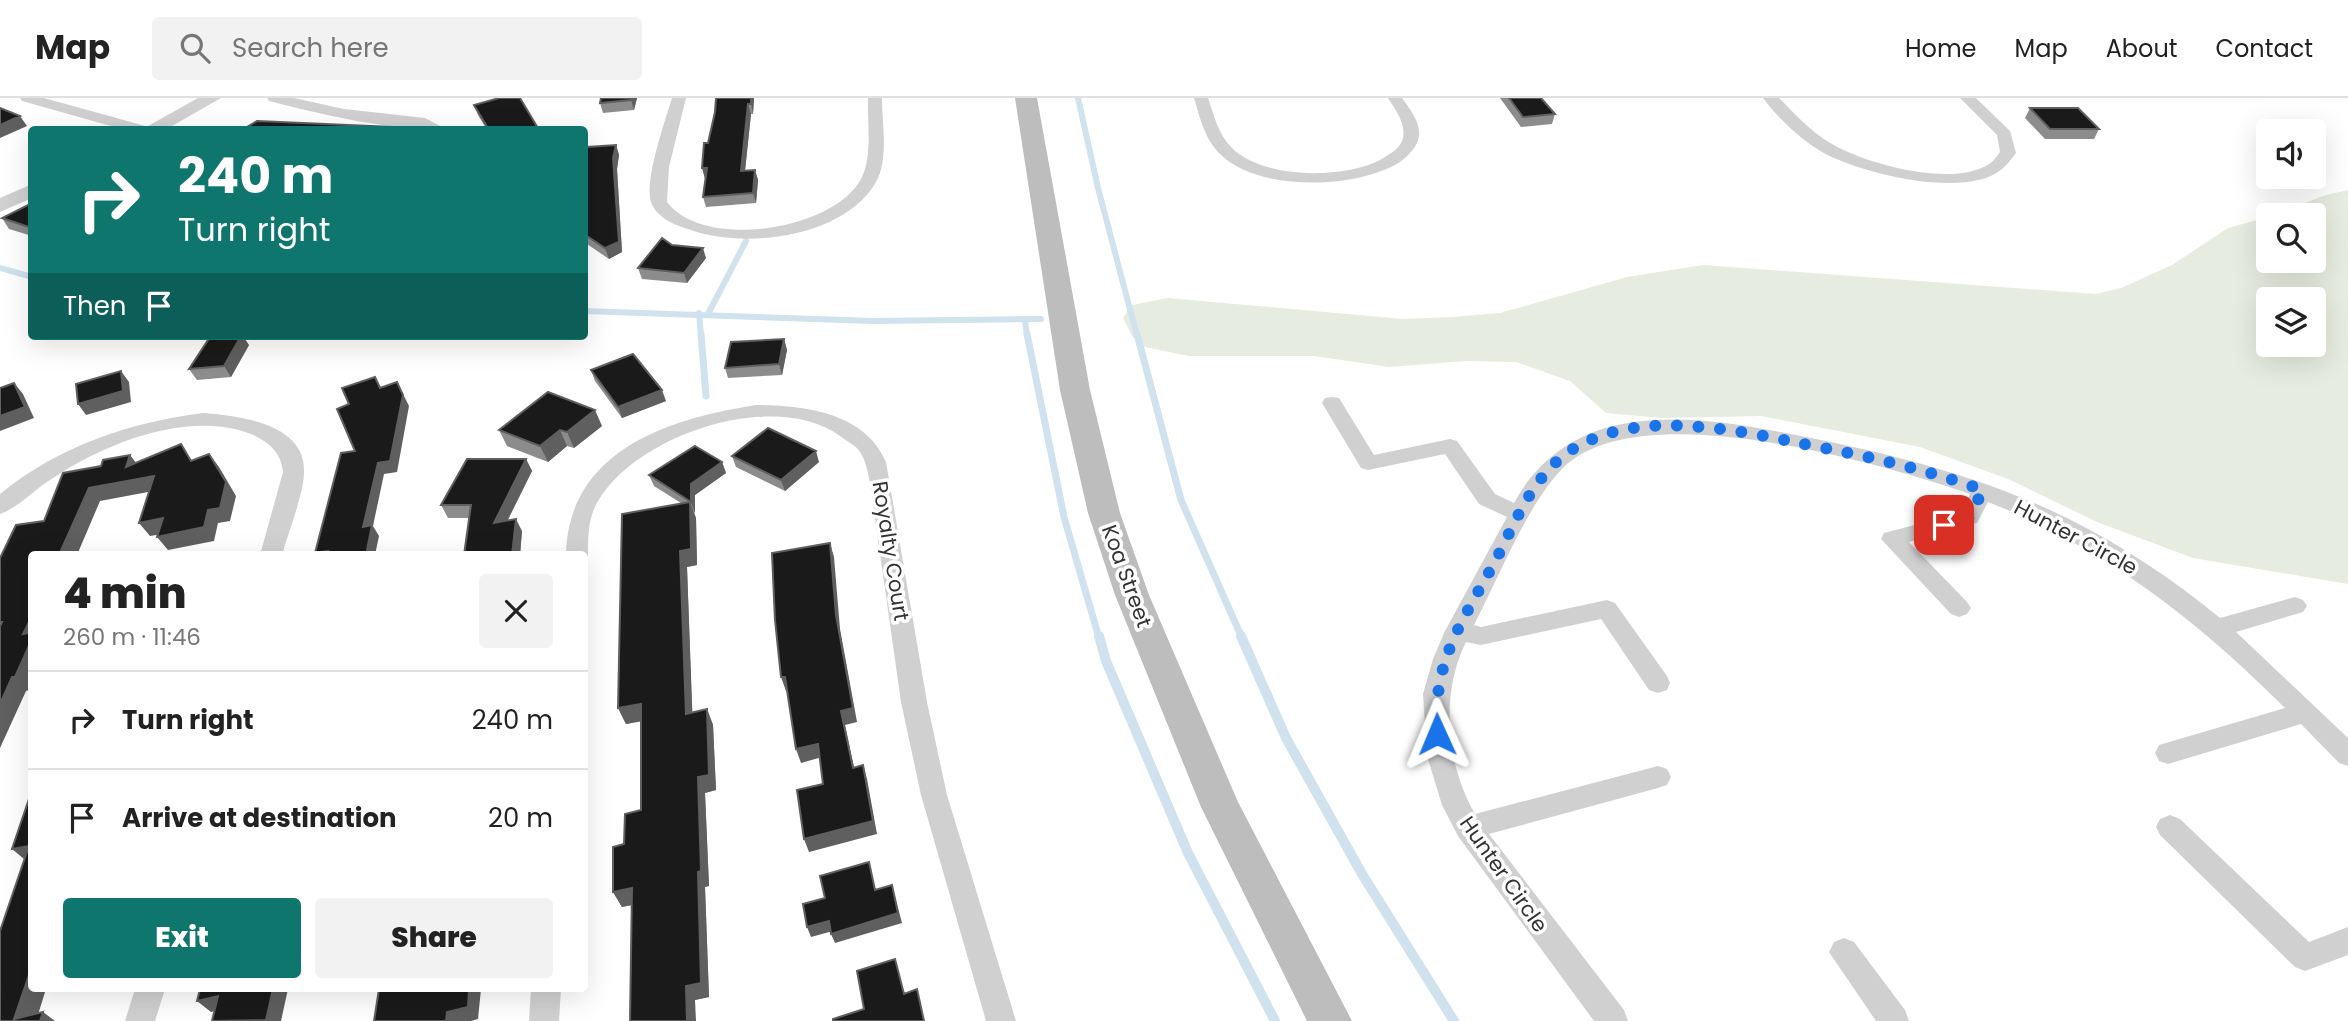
<!DOCTYPE html>
<meta charset="utf-8">
<style>
:root{--surface:#fff;--page:#f2f2f2;--text:#222;--muted:#767676;--line:#e0e0e0;--accent:#0f766e}
body{margin:0;font-family:Poppins,sans-serif;background:var(--page);color:var(--text);height:100vh;display:flex;flex-direction:column;font-size:26px;white-space:nowrap}
*{box-sizing:border-box;margin:0}
p{font-size:23px;color:var(--muted)}
.icon{flex:none;width:38px;height:38px;fill:none;stroke:currentColor;stroke-width:2;stroke-linecap:round;stroke-linejoin:round}
.map{position:relative;flex:1;overflow:hidden}
.side{position:absolute;left:28px;top:453px;width:560px;height:441px;display:flex;flex-direction:column;background:var(--surface);border-radius:7px;box-shadow:0 7px 28px #0002}
.side>*{flex:none}
.hud{position:absolute;left:28px;top:28px;width:560px;height:214px;border-radius:7px;box-shadow:0 7px 28px #0002;background:#0f766e;color:#fff;overflow:hidden}
.buttons{position:absolute;left:2256px;top:21px;display:grid;gap:14px}
.buttons a{display:grid;place-items:center;width:70px;height:70px;border-radius:7px;background:var(--surface);box-shadow:0 7px 28px #0002;font-size:35px}
.pin{position:absolute;display:grid;place-items:center;width:60px;height:60px;color:#fff;margin:-30px;border-radius:14px;box-shadow:0 4px 10px #0006}
.me{position:absolute;width:77px;margin:-38px;rotate:359deg;stroke-linejoin:round;filter:drop-shadow(0 0 5px #0008)}
.turn{display:flex;align-items:center;gap:24px;height:147px;padding:0 35px;font-size:32px}
.turn .icon{width:91px;height:91px;stroke-width:2.5}
.turn b{display:block;font-size:49px;line-height:60px}
.then{display:flex;align-items:center;height:66px;padding:0 35px;background:#0003;gap:14px;font-size:26px}
.round{display:grid;place-items:center;flex:none;width:74px;height:74px;border-radius:7px;background:var(--page)}
.overview{display:flex;align-items:center;justify-content:space-between;height:119px;padding:0 35px}
h1{font-size:42px;font-weight:800;line-height:52px}
.primary-button{display:flex;gap:14px;margin-top:auto;padding:14px 35px}
.primary-button a{flex:1;height:80px;border-radius:7px;background:var(--accent);color:#fff;font-size:28px;font-weight:800;line-height:80px;text-align:center}
.primary-button a+a{background:var(--page);color:var(--text)}
ul{padding:0;list-style:none}
li{display:flex;align-items:center;gap:21px;height:98px;padding:0 35px;border-top:2px solid var(--line)}
li div{flex:1}
li b{display:block;font-size:26px}
li em{font-style:normal}
header{display:flex;align-items:center;gap:42px;box-sizing:border-box;height:98px;padding:0 35px;background:var(--surface);border-bottom:2px solid var(--line)}
header strong{font-size:33px}
nav{display:flex;gap:38px;margin-inline-start:auto;font-size:24px}
.search{width:490px;height:63px;background:var(--page);display:flex;align-items:center;gap:18px;box-sizing:border-box;padding:0 24px;border-radius:7px;color:var(--muted);font-size:26px}
.map>svg:first-child{display:block}
.green{fill:#e6ecdf;fill-rule:evenodd}
.lines{fill:none;stroke-linecap:round;stroke-linejoin:round}
.stream-far2{stroke:#cfe2ee;stroke-width:6}
.stream-far1{stroke:#cfe2ee;stroke-width:7}
.stream{stroke:#cfe2ee;stroke-width:10}
.minor{fill:#d0d0d0;fill-rule:evenodd}
.tertiary{fill:#d0d0d0;fill-rule:evenodd}
.secondary{fill:#bdbdbd;fill-rule:evenodd}
.wall{fill:#8c8c8c}
.shaded-wall{fill:#5f5f5f}
.building{fill:#1a1a1a;stroke:#5f5f5f;stroke-width:2}
.route{stroke:#1a73e8;stroke-width:12;stroke-dasharray:0 21.6}
.labels{text-anchor:middle;dominant-baseline:central;stroke-width:7;stroke-linejoin:round;paint-order:stroke}
.street-label{font-size:21px;fill:#333;stroke:#fff}
</style>
<header>
<strong>Map</strong>
<div class="search"><svg class="icon" aria-label="search" viewBox="0 0 24 24"><circle cx="10" cy="10" r="6"/><path d="M15 15l6 6"/></svg>Search here</div>
<nav><a>Home</a><a>Map</a><a>About</a><a>Contact</a></nav>
</header>
<div class="map">
<svg width="2348" height="923" viewBox="0 0 2348 923">
<rect width="100%" height="100%" fill="#fff"/>
<path class="green" d="M2348,92v394l-155,-26 -96,-36 -89,-43 -88,-32 -159,-31 -100,2 -55,-5 -36,-32 -54,-19 -50,-1 -77,6 -75,-11h-125l-44,-9 -13,-11 -9,-18 9,-13 36,-7 235,21 49,-2 48,-4 127,-36 76,-12 393,29 25,-6 51,-23 56,-37 40,-11v44h46v-46h-41l53,-20zM2268,201h46v46h-46z"/>
<g class="lines">
<path class="stream-far2" d="M1078,0l20,90 39,148
M0,170l32,9
M584,213l289,10 168,-2
M699,215l2,23
M708,216l38,-73
M1025,222l2,16"/>
<path class="stream-far1" d="M701,236l5,62
M1027,236l37,183 35,121
M1137,236l44,166 61,138"/>
<path class="stream" d="M1099,538l7,25 82,192 87,168
M1241,538l45,102 76,136 92,147"/>
<path class="minor" d="M20,0h24l105,29 2,3h-26l-103,-29z
M267,0h27l50,11 81,9 23,12c-59,0 -121,-14 -179,-29z
M672,0h14l-17,69 -2,35c37,49 167,28 194,-23 12,-23 6,-57 7,-81h14c0,26 7,61 -6,84 -32,56 -133,68 -188,47 -14,-4 -32,-12 -37,-27 -7,-21 14,-81 21,-104z
M1194,0h14c6,17 10,36 23,49 31,33 118,33 154,10 8,-5 16,-10 18,-19 3,-15 -8,-29 -15,-40h14c8,11 19,25 17,39 -2,10 -11,19 -19,25 -43,27 -140,30 -179,-7 -16,-15 -21,-37 -27,-57z
M1763,0h16c16,16 32,34 53,46 34,20 121,44 157,20 4,-2 8,-8 11,-12l-3,-17 -37,-37h16l34,33 6,22c-4,5 -9,12 -14,16 -36,31 -143,4 -180,-17 -22,-13 -44,-34 -59,-54z
M1332,299l7,1 35,57 76,-16 7,2 38,53 19,9c22,-41 58,-68 103,-78 62,-13 128,0 189,12 91,18 180,41 263,82 54,27 105,61 151,99l75,-21 8,3 4,6 -4,6 -67,20 112,106v28l-9,-3 -38,-39 -133,40 -9,-3 -4,-8 4,-8 126,-37c-87,-87 -181,-161 -297,-206l-11,21 -68,19 58,60 4,6 -4,6 -8,3 -8,-3 -70,-75 3,-6 77,-20 9,-19c-91,-31 -333,-102 -408,-25 -35,36 -64,110 -88,156l7,2 126,-27 8,3 52,73 3,7 -3,7 -9,3 -9,-3 -48,-71 -120,26 -15,-3c-26,52 -20,122 9,172l183,-48 9,3 4,8 -4,8 -9,3 -169,46 135,176 4,11h-34l-136,-185 -16,-31 -15,-49 -4,-62 10,-35 12,-28 62,-114 -28,-13 -34,-50 -77,16 -7,-2 -39,-65 3,-5z
M757,307c48,1 107,7 129,57l41,240 20,93 69,226h-30l-65,-226 -20,-93 -31,-219c-2,-10 -4,-22 -10,-31 -4,-7 -14,-11 -20,-16 -66,-49 -211,1 -245,71 -7,14 -7,33 -7,48l-3,6 -1,-6h-18c2,-105 104,-137 191,-150z
M204,315c34,3 100,10 100,57 1,21 -16,63 -22,85h-22l23,-83c-2,-20 -14,-30 -32,-38 -63,-24 -145,9 -198,44 -17,10 -35,30 -53,36v-20c59,-48 130,-72 204,-81z
M2170,717l10,4 129,123 39,-15v28l-43,16 -10,-4 -135,-132 -4,-8 4,-8z
M1844,840l10,4 51,68 4,11h-33l-47,-69 5,-10z
M135,891h30l-10,32h-30z
M531,891h30l-2,32h-30z"/>
<path class="tertiary" d="M198,0h23l-56,32h-24z
M32,86v14l-32,14v-14z"/>
<path class="secondary" d="M1015,0h22l53,292 30,123 29,82 89,207 114,219h-45l-106,-214 -86,-212 -27,-82 -28,-123z"/>
</g>
<path class="wall" d="M637,0l-3,12 -31,3 -3,-10z
M716,0h38l-1,16h-2l-6,56h10l3,10 -2,23 -50,4 -3,-10z
M1500,0h41l14,16 -3,10 -31,3z
M474,7l65,25h-52l-9,-15z
M2030,10l69,21 -5,10h-49l-20,-21z
M616,47l3,10 -2,14 5,83 -13,7 -25,-17v-81z
M32,105v33l-23,-7 -7,-11z
M672,147l34,13 -19,25 -45,-4 -4,-11z
M784,241l3,11 -5,25 -54,3 -3,-10z
M249,247l-18,32 -34,3 -8,-11z
M591,272l75,31 -44,17 -27,-37z
M602,328l-28,22 -7,-2 -19,16 -41,-16 -8,-16z
M732,358l87,6 -34,29 -49,-24z
M526,361l6,12 -24,49 14,11 -2,24h-56l5,-37h-21l-7,-13z
M722,364l4,11 -31,22v18l-2,-2 3,7 1,47 -10,2 5,145 15,-3 6,16 3,65 -11,3 4,93 -4,1 4,110 -14,3 -63,-95 -10,2 -9,-15 11,-48 17,-34v-89l-15,3 -8,-16 63,-205 -27,-17 -5,-11z"/>
<path class="shaded-wall" d="M631,0h6l-3,12 -3,-10z
M751,0h3l-1,16 -2,-10z
M748,6l3,10 -7,67 -3,-10z
M20,18l7,10 -27,12v-13z
M616,47l3,10 -2,14 5,83 -13,7 -4,-11 8,-90z
M702,70h5l3,10 -5,1z
M755,72l3,10 -2,23 -3,-10z
M703,150l3,10 -19,25 -3,-10z
M241,238h2l6,9 -18,32 -7,-11z
M784,241l3,11 -5,25 -3,-11z
M121,273l8,11 2,20 -45,13 -8,-11z
M397,284l12,24 -12,66 -13,2 -11,52 6,10 -4,19h-9l-3,-28z
M14,285l9,11 11,24 -34,13v-15z
M662,292l4,11 -44,17 -4,-11z
M595,312l7,16 -28,22 -7,-16z
M560,332l7,16 -19,16 -8,-16z
M816,353l3,11 -34,29 -4,-11z
M209,356l10,13 17,29 -6,25 -12,2 -4,18 -46,9 -11,-13z
M130,357l10,13 14,8 10,13 -64,12 -23,54h-18l30,-67 37,-21z
M526,361l6,12 -32,64 -6,-12z
M722,364l4,11 -31,22v18l-4,-11v-18z
M690,404l6,16 1,47 -10,2 6,162 -7,-15 -6,-163z
M163,420l11,14 -24,4 -11,-13z
M516,421l6,12 -2,24h-8z
M830,445l4,14 6,72 17,93 -12,3 12,56 -4,-13 -12,-57 -5,-96z
M328,453l3,4h-15l-1,-2z
M32,518v68l-3,6 -3,1 -26,57v-44l23,-70z
M781,579h4l4,13 -3,1z
M641,606l8,16 -23,4 -8,-16z
M707,611l6,16 3,65 -11,3 4,93 -4,1 4,110 -14,3 1,21h-9l-1,-35 12,-114v-95z
M818,646l4,13 -21,6 -5,-14z
M863,667l4,14 10,55 -68,18 -5,-13z
M29,748v17l-17,-14z
M892,787l10,38 -67,20 -4,-9z
M632,790l9,15 -19,4 -9,-15z
M829,823l4,10 -22,6 -4,-10z
M32,868v23h14l-10,32 -22,-2z
M273,891h15l-7,32h-17z
M469,891h12l-3,30 -7,2h-25l1,-9z
M218,898l14,11 -21,5 -14,-11z
M43,914l12,9h-15z"/>
<path class="building" d="M499,0h21l19,32h-50l-15,-25z
M601,0h30v2l-31,3z
M716,0h35v6h-3l-7,67 14,-1 -2,23 -50,4 4,-29h-5l2,-25h4l7,-31z
M1509,0h32l14,16 -32,3z
M0,10l20,8 -20,9z
M2030,10h48l21,21h-49z
M257,23l136,6 2,3h-153z
M616,47l-3,13 6,84 -14,6 -21,-14v-73l3,-14z
M32,105v25l-30,-10z
M662,140l10,7 31,3 -19,25 -46,-5z
M225,238h16l-17,30 -35,3 21,-32z
M784,241l-5,25 -54,4 6,-26z
M633,256l29,36 -44,17 -27,-37z
M121,273l2,20 -45,13 -2,-20z
M375,279l5,11 17,-6 6,13 -13,66 -12,2 -15,64 9,-2 -6,30h-39l1,-4 -13,2 26,-100 14,-2 -18,-42 12,-5 -7,-16z
M14,285l11,24 -25,9v-28z
M548,294l47,18 -28,22 -7,-2 -20,16 -41,-16z
M768,330l48,23 -35,29 -49,-24z
M181,346l10,17 18,-7 17,28 -6,26 -12,2 -4,17 -47,10 6,-19 -24,5 15,-47 -65,12 -30,67h-27v61l-9,18 9,-2v7l-17,38h-3l-12,27v-78l2,-4h-2v-64l16,-33 28,-4 19,-48 38,-7 2,-6 27,-5 -4,12z
M695,348l27,16 -31,22v18l-42,-27z
M467,361h59l-32,64 22,-4 -4,36h-48l7,-50h-30z
M690,404l1,47 -11,2 6,163 21,-5 2,66 -11,2 3,94 -3,1 3,111 -15,3 1,35h-57l2,-133 -19,4v-45l11,-3 1,-30 16,-4v-106l-23,4 4,-194z
M830,445l6,72 17,93 -12,3 12,57 10,-3 10,56 -69,18 -7,-49 26,-6 -5,-40 -22,5 -11,-72h-4l-6,-57 -3,-67z
M32,692v176l-18,53 29,-7 -3,9h-40v-90l29,-85 -17,3z
M869,764l6,28 17,-5 6,28 -67,21 -2,-13 -22,6 -4,-23 22,-6 -5,-22z
M895,861l9,35 13,-5 7,32h-91v-2l31,-10 -7,-38z
M200,891h73l-7,31 -54,1 6,-25 -21,5z
M379,891h90l-1,18 -21,5 -1,9h-72z"/>
<g class="lines">
<path class="route" d="M1437,636c-4,-72 22,-107 55,-167 21,-38 36,-83 71,-111 65,-50 168,-27 241,-12 62,12 121,25 179,46l-14,28 -25,7"/>
</g>
<g class="labels">
<g class="street-label">
<text transform="translate(2076 439) rotate(28)">Hunter Circle</text>
<text transform="translate(891 453) rotate(81)">Royalty Court</text>
<text transform="translate(1127 478) rotate(70)">Koa Street</text>
<text transform="translate(1504 776) rotate(55)">Hunter Circle</text>
</g>
</g>
</svg>
<div class="buttons">
<a><svg class="icon" aria-label="sound" viewBox="0 0 24 24"><path d="M4 9h4l5-4v14l-5-4H4zM17 9q2 3 0 6"/></svg></a>
<a><svg class="icon" aria-label="search" viewBox="0 0 24 24"><circle cx="10" cy="10" r="6"/><path d="M15 15l6 6"/></svg></a>
<a><svg class="icon" aria-label="layers" viewBox="0 0 24 24"><path d="M12 4l9 5-9 5-9-5zM3 14l9 5 9-5"/></svg></a>
</div>
<div class="pin" style="left:1944px;top:427px;background:#d93025"><svg class="icon" aria-label="arrive" viewBox="0 0 24 24"><path d="M6 21V4h12l-3 4 3 4H6"/></svg></div>
<svg class="me" style="left:1437px;top:636px" viewBox="-20 -20 40 40"><path d="M0-17L14 15 0 8-14 15z" fill="#1a73e8" stroke="#fff" stroke-width="4"/></svg>
<div class="hud">
<div class="turn"><svg class="icon" aria-label="right" viewBox="0 0 24 24"><path d="M7 20v-9h11M14 6l5 5-5 5"/></svg><div><b>240 m</b>Turn right</div></div>
<div class="then">Then<svg class="icon" aria-label="arrive" viewBox="0 0 24 24"><path d="M6 21V4h12l-3 4 3 4H6"/></svg></div>
</div>
<section class="side">
<div class="overview"><div><h1>4 min</h1><p>260 m · 11:46</p></div><a class="round"><svg class="icon" aria-label="close" viewBox="0 0 24 24"><path d="M6 6l12 12M18 6L6 18"/></svg></a></div>
<ul>
<li><svg class="icon" aria-label="right" viewBox="0 0 24 24"><path d="M7 20v-9h11M14 6l5 5-5 5"/></svg><div><b>Turn right</b></div><em>240 m</em></li>
<li><svg class="icon" aria-label="arrive" viewBox="0 0 24 24"><path d="M6 21V4h12l-3 4 3 4H6"/></svg><div><b>Arrive at destination</b></div><em>20 m</em></li>
</ul>
<div class="primary-button"><a>Exit</a><a>Share</a></div>
</section>
</div>
